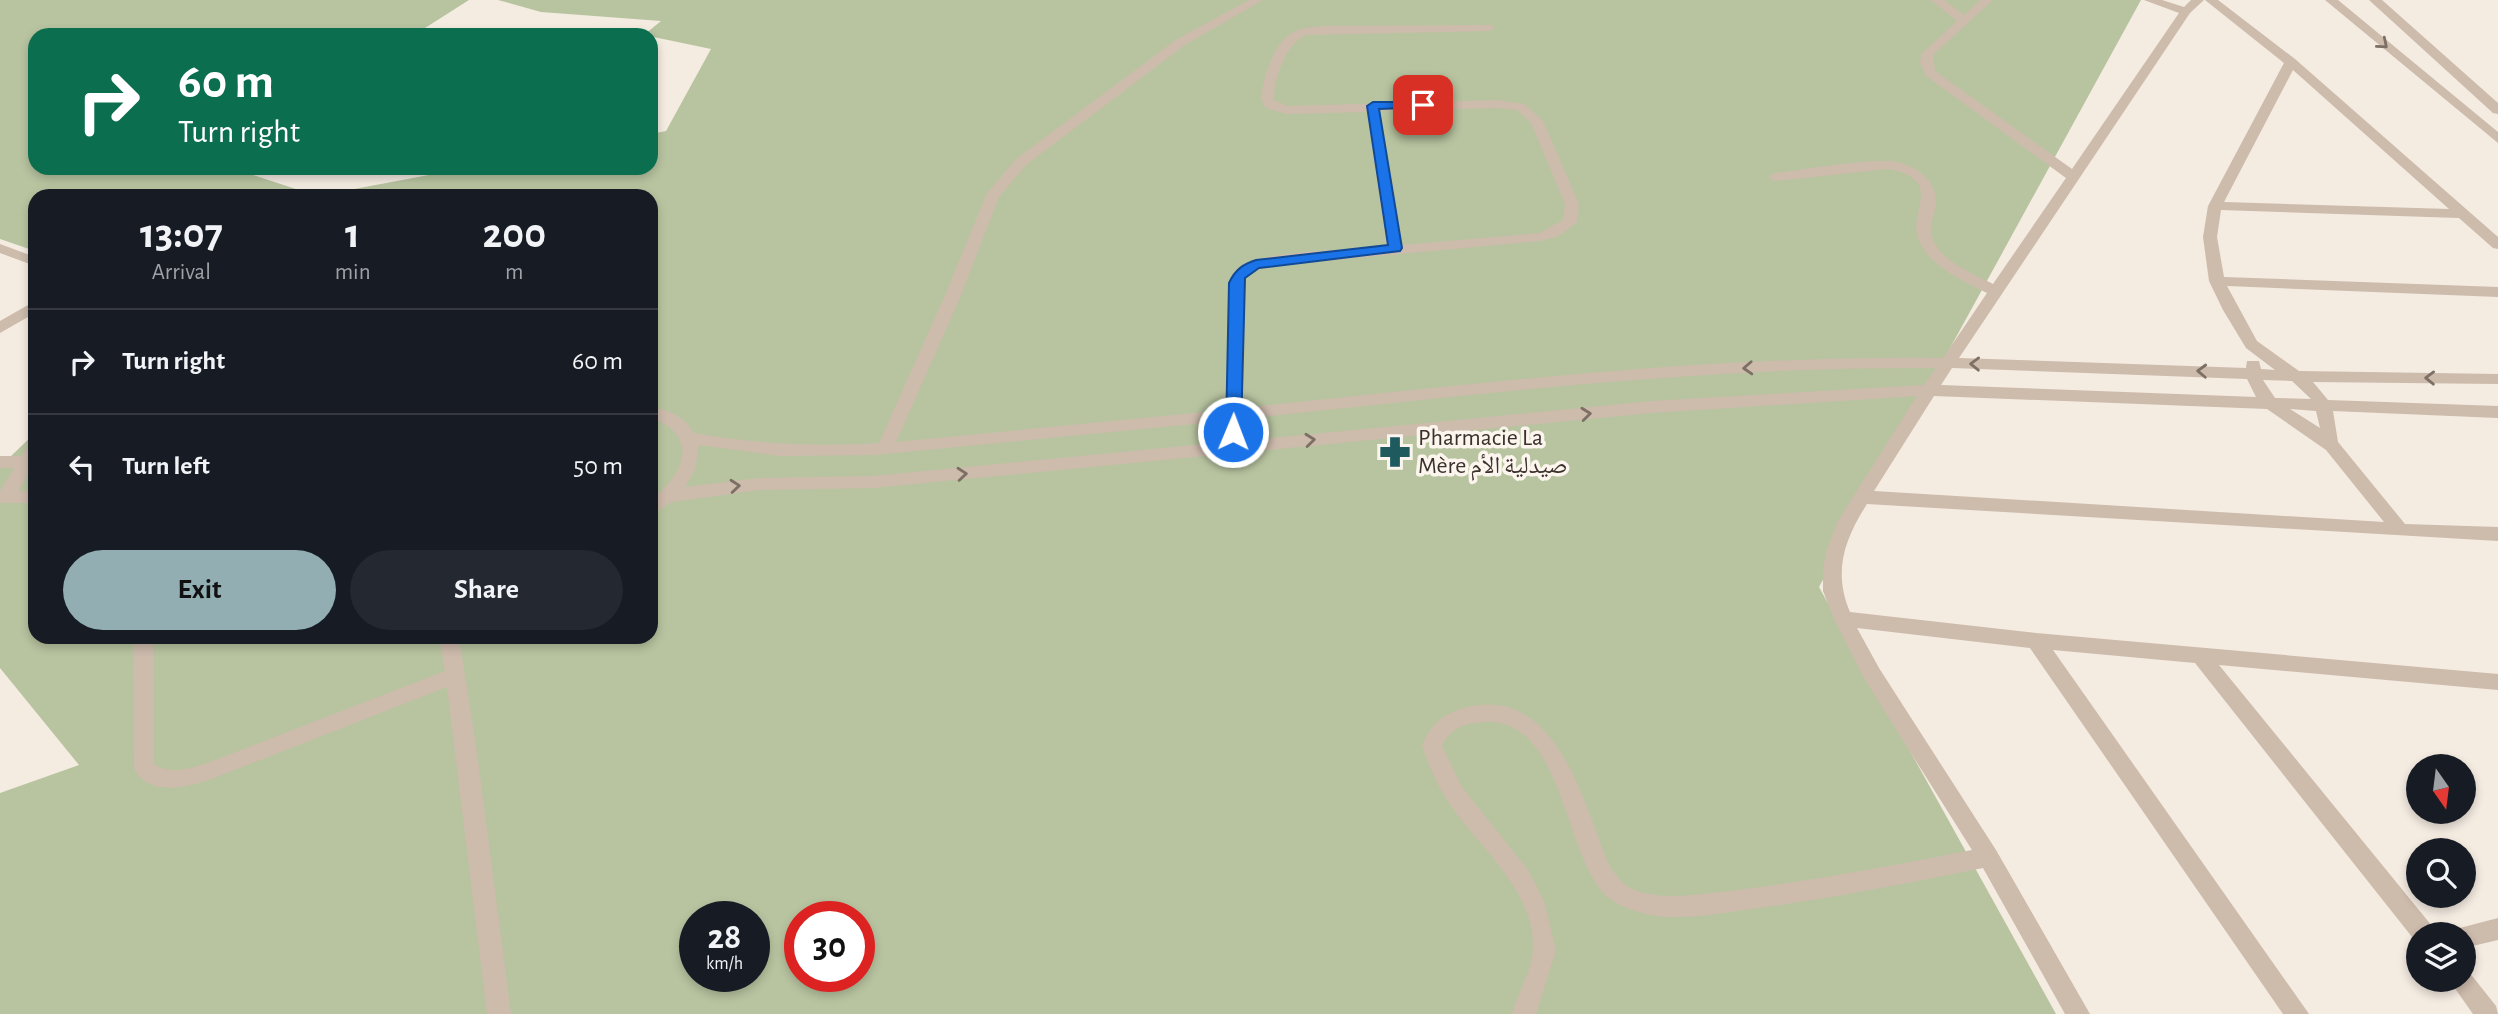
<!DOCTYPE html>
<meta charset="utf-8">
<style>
:root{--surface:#171b24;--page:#242831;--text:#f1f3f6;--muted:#9ea1a6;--line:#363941;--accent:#92aeb2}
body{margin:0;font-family:"Alegreya Sans","Noto Naskh Arabic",sans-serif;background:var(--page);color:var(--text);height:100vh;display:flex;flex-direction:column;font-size:26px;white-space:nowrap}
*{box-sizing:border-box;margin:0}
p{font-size:23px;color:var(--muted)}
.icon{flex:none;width:38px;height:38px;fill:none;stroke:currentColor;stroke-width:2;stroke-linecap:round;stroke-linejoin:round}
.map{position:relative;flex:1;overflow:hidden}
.drawer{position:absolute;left:28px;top:189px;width:630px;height:455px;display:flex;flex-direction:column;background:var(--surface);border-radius:21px;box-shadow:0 4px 10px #0003}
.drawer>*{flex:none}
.banner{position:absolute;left:28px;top:28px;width:630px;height:147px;border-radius:21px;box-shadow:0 4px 10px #0003;background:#0b6e4f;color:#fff;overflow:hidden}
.needle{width:46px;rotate:166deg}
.buttons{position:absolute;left:2406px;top:754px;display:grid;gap:14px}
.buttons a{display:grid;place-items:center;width:70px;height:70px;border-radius:50%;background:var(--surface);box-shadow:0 4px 10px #0003;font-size:35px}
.speed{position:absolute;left:679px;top:901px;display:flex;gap:14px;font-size:35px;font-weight:700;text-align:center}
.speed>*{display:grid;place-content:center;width:91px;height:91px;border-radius:50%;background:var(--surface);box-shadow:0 4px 10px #0003;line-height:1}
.speed small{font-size:18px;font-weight:400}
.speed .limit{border:10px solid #d22;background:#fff;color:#111}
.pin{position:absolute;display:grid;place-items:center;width:60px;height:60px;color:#fff;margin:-30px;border-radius:14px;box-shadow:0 4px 10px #0006}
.me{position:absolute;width:77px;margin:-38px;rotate:1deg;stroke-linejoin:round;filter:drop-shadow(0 0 5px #0008)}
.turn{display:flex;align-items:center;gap:24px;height:147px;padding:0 35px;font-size:32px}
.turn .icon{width:91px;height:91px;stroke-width:2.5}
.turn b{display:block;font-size:49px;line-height:60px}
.eta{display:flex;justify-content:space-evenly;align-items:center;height:119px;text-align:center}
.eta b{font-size:42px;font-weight:700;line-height:49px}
.button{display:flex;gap:14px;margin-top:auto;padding:14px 35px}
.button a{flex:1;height:80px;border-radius:42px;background:var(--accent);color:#111;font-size:28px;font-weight:700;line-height:80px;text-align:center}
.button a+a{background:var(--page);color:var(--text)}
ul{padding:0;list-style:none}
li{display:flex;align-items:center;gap:21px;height:105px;padding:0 35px;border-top:2px solid var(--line)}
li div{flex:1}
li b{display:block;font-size:26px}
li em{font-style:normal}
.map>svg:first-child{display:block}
.green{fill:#b8c4a0;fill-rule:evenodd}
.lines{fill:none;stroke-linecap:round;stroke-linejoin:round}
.minor{fill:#cdbbac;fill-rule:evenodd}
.tertiary{fill:#cdbbac;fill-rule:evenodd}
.oneway{stroke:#7d6f65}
.route{fill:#1a73e8;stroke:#114b97;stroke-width:2}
.labels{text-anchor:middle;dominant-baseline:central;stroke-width:7;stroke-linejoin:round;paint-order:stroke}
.poi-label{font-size:24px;fill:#3b302b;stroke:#fbf5ee;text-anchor:start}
</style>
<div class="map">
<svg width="2498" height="1014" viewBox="0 0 2498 1014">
<rect width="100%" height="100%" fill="#f4ebe1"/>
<path class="green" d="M0,0h469l-55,35h-379v133h209l-3,3 76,25 149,-28h185v-34l15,-3 45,-82 -67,-14 17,-14 -120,-9 -43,-12h1643l-322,587 237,427h-2056v-221l79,-28 -79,-97v-206l10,-5 25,-24v204h616v-441h-616v55l-35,-12zM695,917h59v59h-59zM800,917h59v59h-59z"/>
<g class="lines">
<path class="minor" d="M1249,0h14l-78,45 -159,120 -27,32 -40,103 -63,142 330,-32 3,-127c2,-9 8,-16 17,-20 32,-13 104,-13 141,-16l-20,-135 -80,2 -21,-6 -5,-8c1,-19 12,-55 29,-66 9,-6 22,-7 33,-8l170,-1v4l-4,2 -183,4c-21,9 -31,43 -33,65l15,6 209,-6 28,4 18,17 36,83 -2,18 -18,14 -19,5 -270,25c-11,3 -23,5 -27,17l-1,125c232,-24 467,-53 701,-50l44,-65c-24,-12 -56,-26 -68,-52 -13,-28 28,-61 -31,-72l-113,12 -7,-4 7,-4c33,-4 81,-13 113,-12 22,1 50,17 48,42 -1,13 -9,24 -3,37 9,22 41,34 60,44l73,-106 -140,-102 -6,-13 1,-9 36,-33 -26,-21h13l20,15 16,-15h13l-60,55 2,16 137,98 107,-156 -35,-13h18l22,7 7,-7h13l-14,13 -231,345 287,10 1,-7h12l2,8 14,1 -29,-22 -23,-38 -14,-29 -6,-44 5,-31 76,-143 -79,-63h13l77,59 203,178v12l-5,-1 -34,-30 -238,-8 -4,27 7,40 274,10v10l-271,-11 30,55 42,30 199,3v10l-185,-2 15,18 170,6v12l-165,-7 5,31 67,82 93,3v14l-631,-37c-23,36 -34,68 -17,108l186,21 462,41v16l-279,-25 213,261 3,8h-17v9l-2,-1 -221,-279 -142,-13 256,364h-26l-253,-366 -173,-20 22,40 117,182 94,164h-25l-82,-146c-75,15 -150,30 -225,40 -29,4 -60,10 -90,9 -18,-1 -39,-6 -55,-16 -52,-34 -45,-195 -138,-178 -15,2 -27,8 -33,23l20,41 66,83 16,31 12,49 -20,64h-24c6,-22 21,-44 21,-67 1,-59 -57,-102 -86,-147 -11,-17 -18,-35 -25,-54 9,-23 22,-33 46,-39 72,-17 103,57 124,113 11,27 16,62 48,72 29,8 60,2 90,-1 81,-10 161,-25 242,-41l-107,-170 -31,-61 -11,-28v-23l4,-19 12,-30 78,-123 -266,17 -778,75 -114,2 -87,12 -21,12v-15c34,-24 49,-64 0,-81v-12c17,5 34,10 43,27 62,11 123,14 185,10l64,-143 44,-107 29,-34 161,-120zM2293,70l156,139 -225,-7zM1497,108l20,2 14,13 34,81 -2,16 -24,13 -137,12 -22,-134zM1936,368l-12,17 -273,16 -410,40 1,-22c230,-24 462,-53 694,-51zM1952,368l295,11 9,18 -315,-12zM2263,380l29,1 19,18 -36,-1zM1934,396l333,13 59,41 58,72 -510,-31zM2290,409l26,2 4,17zM1225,421v21l-352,34 -114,2 -74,9 10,-17 4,-25 81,11 95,-1z
M0,244l35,13v9l-35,-13z
M35,301v12l-35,20v-12z
M35,443v25h-3l-14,23h17v12h-35v-12l14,-23h-14v-12h22l7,-11z
M133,637h20l1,127c16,11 34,5 51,0l240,-93 -6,-34h20l18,116 34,261h-24l-40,-327 -233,91c-24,9 -66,20 -80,-10z
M2498,918v22l-34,8v-14h-10l2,-5z
M2464,970l5,2 27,34 2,8h-25l-24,-34h15z"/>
<path class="tertiary" d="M2325,0h13l160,132v11z
M2369,0h13l116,103v11l-5,-1z"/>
</g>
<defs><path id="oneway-chevron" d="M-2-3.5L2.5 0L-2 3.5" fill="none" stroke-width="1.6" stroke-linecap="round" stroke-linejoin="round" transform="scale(1.75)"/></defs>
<g class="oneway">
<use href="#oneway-chevron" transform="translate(2383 44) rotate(40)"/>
<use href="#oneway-chevron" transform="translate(1975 364) rotate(-179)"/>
<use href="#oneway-chevron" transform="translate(1748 368) rotate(177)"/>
<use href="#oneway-chevron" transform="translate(2202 371) rotate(-178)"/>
<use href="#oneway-chevron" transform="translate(2430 378) rotate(-179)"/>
<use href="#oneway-chevron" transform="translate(1586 414) rotate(-6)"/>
<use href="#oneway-chevron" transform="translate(1310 440) rotate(-6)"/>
<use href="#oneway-chevron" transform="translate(962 474) rotate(-5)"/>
<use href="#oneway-chevron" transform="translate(735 486) rotate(-5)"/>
</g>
<path class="route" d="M1423,102l6,3 -2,2 -48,2 23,139 -2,3 -141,17 -14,10 -4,154 -2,3h-11l-2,-3 3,-149c6,-13 14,-19 27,-23l132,-15 -21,-139 6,-4z"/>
<defs>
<symbol id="pharmacy-bare" viewBox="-9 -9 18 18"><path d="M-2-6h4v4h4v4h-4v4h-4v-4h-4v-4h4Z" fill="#1f5a5e" stroke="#fbf5ee" stroke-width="2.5" paint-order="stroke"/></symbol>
</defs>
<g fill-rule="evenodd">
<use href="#pharmacy-bare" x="1373" y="430" width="44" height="44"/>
</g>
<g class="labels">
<g class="poi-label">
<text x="1418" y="438">Pharmacie La<tspan x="1418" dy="28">Mère صيدلية الأم</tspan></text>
</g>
</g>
</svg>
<div class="buttons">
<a><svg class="needle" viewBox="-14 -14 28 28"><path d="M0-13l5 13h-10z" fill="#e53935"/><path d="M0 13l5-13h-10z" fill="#9ea1a6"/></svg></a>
<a><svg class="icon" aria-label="search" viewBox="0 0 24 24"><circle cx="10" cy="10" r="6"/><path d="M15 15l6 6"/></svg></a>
<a><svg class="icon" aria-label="layers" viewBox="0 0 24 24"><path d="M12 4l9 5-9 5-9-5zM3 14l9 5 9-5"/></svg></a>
</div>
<div class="speed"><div>28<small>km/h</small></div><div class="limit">30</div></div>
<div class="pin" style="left:1423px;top:105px;background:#d93025"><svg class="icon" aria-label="arrive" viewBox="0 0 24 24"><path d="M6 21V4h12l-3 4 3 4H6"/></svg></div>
<svg class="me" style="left:1233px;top:432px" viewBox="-20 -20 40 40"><circle r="17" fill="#1a73e8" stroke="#fff" stroke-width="3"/><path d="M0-11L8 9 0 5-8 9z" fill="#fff"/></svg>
<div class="banner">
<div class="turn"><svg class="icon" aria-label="right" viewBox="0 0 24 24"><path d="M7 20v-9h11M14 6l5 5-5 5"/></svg><div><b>60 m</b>Turn right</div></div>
</div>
<section class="drawer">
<div class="eta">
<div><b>13:07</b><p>Arrival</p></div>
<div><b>1</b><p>min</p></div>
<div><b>200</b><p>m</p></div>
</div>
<ul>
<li><svg class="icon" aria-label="right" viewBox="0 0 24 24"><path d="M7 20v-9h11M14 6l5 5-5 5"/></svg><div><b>Turn right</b></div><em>60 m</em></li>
<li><svg class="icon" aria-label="left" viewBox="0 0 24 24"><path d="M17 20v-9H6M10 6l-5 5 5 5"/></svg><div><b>Turn left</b></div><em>50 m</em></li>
</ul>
<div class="button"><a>Exit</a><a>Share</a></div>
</section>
</div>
